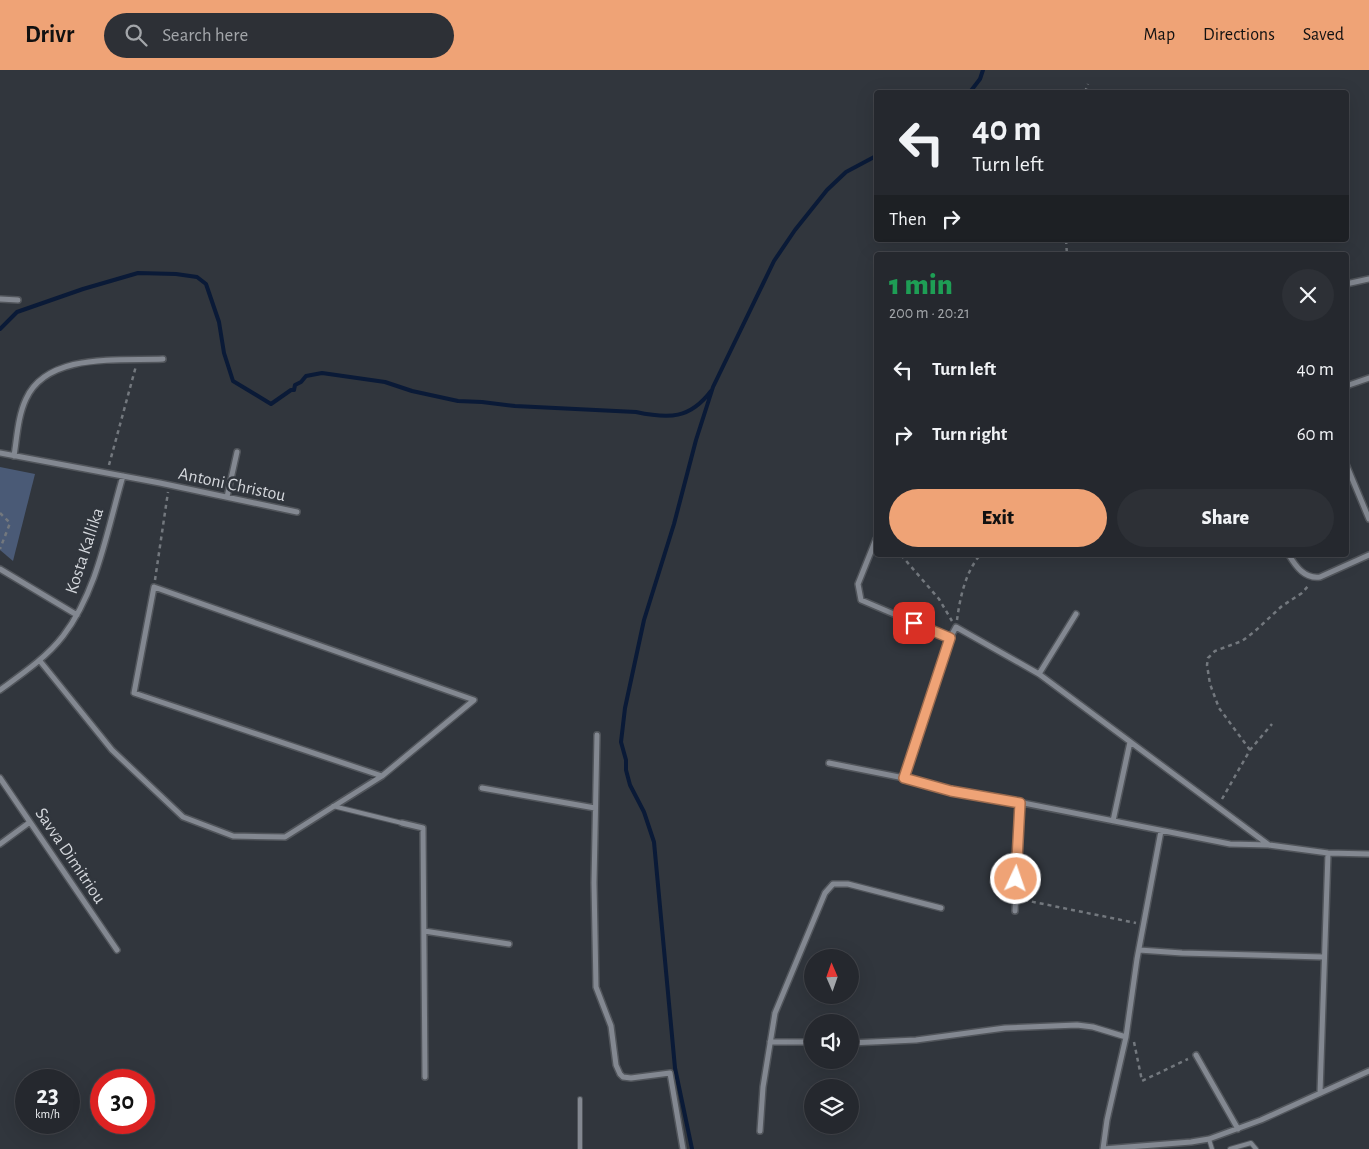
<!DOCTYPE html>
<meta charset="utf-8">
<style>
:root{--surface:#25282e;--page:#2d3036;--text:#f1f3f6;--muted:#a3a6aa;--line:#42444a;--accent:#efa376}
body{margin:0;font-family:"Alegreya Sans",sans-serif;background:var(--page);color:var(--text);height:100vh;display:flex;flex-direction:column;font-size:19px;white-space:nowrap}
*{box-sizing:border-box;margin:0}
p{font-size:16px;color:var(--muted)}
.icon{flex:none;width:28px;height:28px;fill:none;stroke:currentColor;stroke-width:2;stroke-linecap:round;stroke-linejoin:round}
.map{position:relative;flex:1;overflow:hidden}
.sheet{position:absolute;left:874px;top:182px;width:475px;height:305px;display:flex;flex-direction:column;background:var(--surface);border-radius:5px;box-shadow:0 5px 20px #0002,0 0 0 1px var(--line)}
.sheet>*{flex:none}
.top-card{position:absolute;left:874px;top:20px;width:475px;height:152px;border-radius:5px;box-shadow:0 5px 20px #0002,0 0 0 1px var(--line);background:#25282e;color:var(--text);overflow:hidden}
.needle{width:32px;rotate:358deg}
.fabs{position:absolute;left:804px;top:879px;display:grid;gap:10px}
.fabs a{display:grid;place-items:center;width:55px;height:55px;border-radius:50%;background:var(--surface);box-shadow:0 5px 20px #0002,0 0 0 1px var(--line);font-size:25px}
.speed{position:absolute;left:15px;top:999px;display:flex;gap:10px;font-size:25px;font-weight:700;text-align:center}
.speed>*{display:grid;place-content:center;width:65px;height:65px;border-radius:50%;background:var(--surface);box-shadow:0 5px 20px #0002,0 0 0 1px var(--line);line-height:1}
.speed small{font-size:12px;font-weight:400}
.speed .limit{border:8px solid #d22;background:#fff;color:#111}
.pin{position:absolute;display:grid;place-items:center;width:42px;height:42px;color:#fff;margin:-21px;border-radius:10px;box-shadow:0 2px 8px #0006}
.me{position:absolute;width:55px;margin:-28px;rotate:3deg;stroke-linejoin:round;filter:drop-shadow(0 0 4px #0008)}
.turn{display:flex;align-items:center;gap:18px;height:105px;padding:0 15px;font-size:22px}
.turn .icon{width:65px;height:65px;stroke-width:2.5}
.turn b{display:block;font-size:35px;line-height:42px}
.then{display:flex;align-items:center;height:48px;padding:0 15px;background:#0003;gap:10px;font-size:19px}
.round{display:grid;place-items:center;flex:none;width:52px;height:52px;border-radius:26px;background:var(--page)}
.overview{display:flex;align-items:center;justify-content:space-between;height:85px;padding:0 15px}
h1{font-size:30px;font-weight:800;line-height:38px;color:#1e9e55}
.action{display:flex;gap:10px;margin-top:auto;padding:10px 15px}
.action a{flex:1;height:58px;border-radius:30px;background:var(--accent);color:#111;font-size:20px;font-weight:800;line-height:58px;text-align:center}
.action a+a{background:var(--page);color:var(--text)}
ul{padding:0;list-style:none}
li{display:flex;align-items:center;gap:15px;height:65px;padding:0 15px}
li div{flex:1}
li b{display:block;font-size:19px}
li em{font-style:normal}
header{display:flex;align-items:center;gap:30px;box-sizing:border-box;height:70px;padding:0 25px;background:var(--accent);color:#111}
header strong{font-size:24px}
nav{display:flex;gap:28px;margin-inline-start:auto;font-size:18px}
.search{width:350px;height:45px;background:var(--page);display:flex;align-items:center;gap:12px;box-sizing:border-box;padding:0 18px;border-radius:28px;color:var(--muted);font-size:19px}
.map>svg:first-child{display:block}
.green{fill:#4a5a76}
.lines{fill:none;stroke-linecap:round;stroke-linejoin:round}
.stream{stroke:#0a1a37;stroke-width:4}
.lane-casing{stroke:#51555b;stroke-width:6}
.street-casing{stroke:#51555b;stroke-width:8}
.path{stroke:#73787e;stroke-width:2.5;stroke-dasharray:4 4;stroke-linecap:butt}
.lane{stroke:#838891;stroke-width:4}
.street{stroke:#838891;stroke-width:5}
.route-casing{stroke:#9b6a4d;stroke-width:12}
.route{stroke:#efa376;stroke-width:9}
.labels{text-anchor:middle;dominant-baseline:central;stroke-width:5;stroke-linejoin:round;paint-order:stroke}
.street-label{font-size:18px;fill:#d4d7dc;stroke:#31363d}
</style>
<header>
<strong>Drivr</strong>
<div class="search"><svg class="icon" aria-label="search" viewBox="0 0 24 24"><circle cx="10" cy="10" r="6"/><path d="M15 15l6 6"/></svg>Search here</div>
<nav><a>Map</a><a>Directions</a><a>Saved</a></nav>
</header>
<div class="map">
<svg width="1369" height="1079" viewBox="0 0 1369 1079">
<rect width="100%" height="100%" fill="#31363d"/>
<path class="green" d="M0,397l35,7 -22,87 -13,-11z"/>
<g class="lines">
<path class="stream" d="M970,22l10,-13 3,-9
M0,259l17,-17 66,-23 55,-16 38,1 21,3 9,7 13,38 5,31 9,28 38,23 20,-14h3l1,-5 6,-3 5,-6 16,-3 63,9 27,9 46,10 24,1 33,4 121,6c33,7 54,7 75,-21
M692,1079l-17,-81 -21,-226 -10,-30 -14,-27 -4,-15v-10l-5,-18 4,-34 19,-88 30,-96 22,-84 17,-53 61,-126 21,-31 32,-40 19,-18 30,-16"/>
<defs>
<path id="lane" d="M333,736l69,17
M1209,1069l3,10
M580,1079v-50
M1230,1079l21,-6 5,6"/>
<path id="street" d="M1346,214l23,-5
M0,229l18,1
M1346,316l23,-8
M0,383l160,30 137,29
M14,386c3,-19 4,-40 12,-57 21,-47 94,-38 137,-40
M1346,394l23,55
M227,427l10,-45
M876,469l-18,45 3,16 89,38
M1289,485c7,12 16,24 31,22l49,-22
M0,499l77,46
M40,591l72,89 71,67 50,19 52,1 97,-61 -248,-83 20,-106 320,113 -92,76
M1039,604l37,-60
M0,620c22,-16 46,-32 63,-54 35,-46 44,-106 60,-160
M597,665l-3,148 2,104 15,39 5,39 4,9 3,3 8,1 39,-5 13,76
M829,693l75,15 47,13 42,6 237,47 39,1 59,8 41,1
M0,708l117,172
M904,708l46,-140 6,-11 83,47 230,171
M482,718l113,20
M1113,751l17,-79
M402,753l21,5 2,249
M0,774l30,-22
M1015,841l5,-108
M424,861l85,13
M1139,880l43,3 141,4
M770,972h42
M850,973l66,-3 89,-12 72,-3 16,2 33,10
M1196,985l42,74
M1320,1023l8,-240
M760,1061l3,-44 12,-74 50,-120 8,-9h15l93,24
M1103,1079l4,-29 19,-83 11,-78 24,-128
M1103,1079l88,-7 18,-3 52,-19 108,-49"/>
</defs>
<use href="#lane" class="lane-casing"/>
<use href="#street" class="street-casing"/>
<path class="path" d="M1085,22l3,-8
M1066,170l1,15
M109,395l27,-99
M0,443l10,10 -10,26
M901,485l38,44 13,22
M155,510l13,-88
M957,550c3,-22 8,-47 23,-65
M1250,680l-31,-42 -9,-24 -3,-19 1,-7 7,-7 27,-10 12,-9 28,-26 20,-13 7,-8
M1222,729l28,-49 22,-26
M1024,830l112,23
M1134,972l8,39 46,-22"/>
<use href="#lane" class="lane"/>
<use href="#street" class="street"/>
</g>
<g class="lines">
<defs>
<path id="route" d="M914,553l36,15 -46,140 47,13 69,12 -4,76"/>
</defs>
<use href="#route" class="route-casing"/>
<use href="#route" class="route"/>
</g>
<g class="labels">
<g class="street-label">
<text transform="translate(232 415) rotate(12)">Antoni Christou</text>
<text transform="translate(85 481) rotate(-72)">Kosta Kallika</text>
<text transform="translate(70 786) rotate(56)">Savva Dimitriou</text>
</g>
</g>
</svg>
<div class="fabs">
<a><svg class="needle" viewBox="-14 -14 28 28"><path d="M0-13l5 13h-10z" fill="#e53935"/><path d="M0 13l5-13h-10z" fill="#a3a6aa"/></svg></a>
<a><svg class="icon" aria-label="sound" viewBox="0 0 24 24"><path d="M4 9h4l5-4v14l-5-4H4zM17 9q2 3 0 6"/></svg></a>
<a><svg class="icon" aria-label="layers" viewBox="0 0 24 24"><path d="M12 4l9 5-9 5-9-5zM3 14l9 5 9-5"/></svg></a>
</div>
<div class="speed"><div>23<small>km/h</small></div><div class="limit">30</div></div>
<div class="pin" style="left:914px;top:553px;background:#d93025"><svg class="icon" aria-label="arrive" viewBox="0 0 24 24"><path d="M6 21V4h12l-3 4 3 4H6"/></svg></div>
<svg class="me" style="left:1016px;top:809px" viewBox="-20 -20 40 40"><circle r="17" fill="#efa376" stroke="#fff" stroke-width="3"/><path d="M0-11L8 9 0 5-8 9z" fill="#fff"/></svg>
<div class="top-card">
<div class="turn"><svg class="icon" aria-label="left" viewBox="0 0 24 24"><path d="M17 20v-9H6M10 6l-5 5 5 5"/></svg><div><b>40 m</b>Turn left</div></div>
<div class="then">Then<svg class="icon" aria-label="right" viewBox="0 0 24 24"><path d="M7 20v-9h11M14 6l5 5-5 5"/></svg></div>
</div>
<section class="sheet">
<div class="overview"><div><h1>1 min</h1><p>200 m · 20:21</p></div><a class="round"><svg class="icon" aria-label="close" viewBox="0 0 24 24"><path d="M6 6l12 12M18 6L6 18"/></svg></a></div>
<ul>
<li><svg class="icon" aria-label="left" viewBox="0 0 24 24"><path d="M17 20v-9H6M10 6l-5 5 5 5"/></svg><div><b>Turn left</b></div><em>40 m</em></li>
<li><svg class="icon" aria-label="right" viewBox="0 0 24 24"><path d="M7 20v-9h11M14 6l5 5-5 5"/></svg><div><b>Turn right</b></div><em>60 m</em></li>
</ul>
<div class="action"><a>Exit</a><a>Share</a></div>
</section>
</div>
